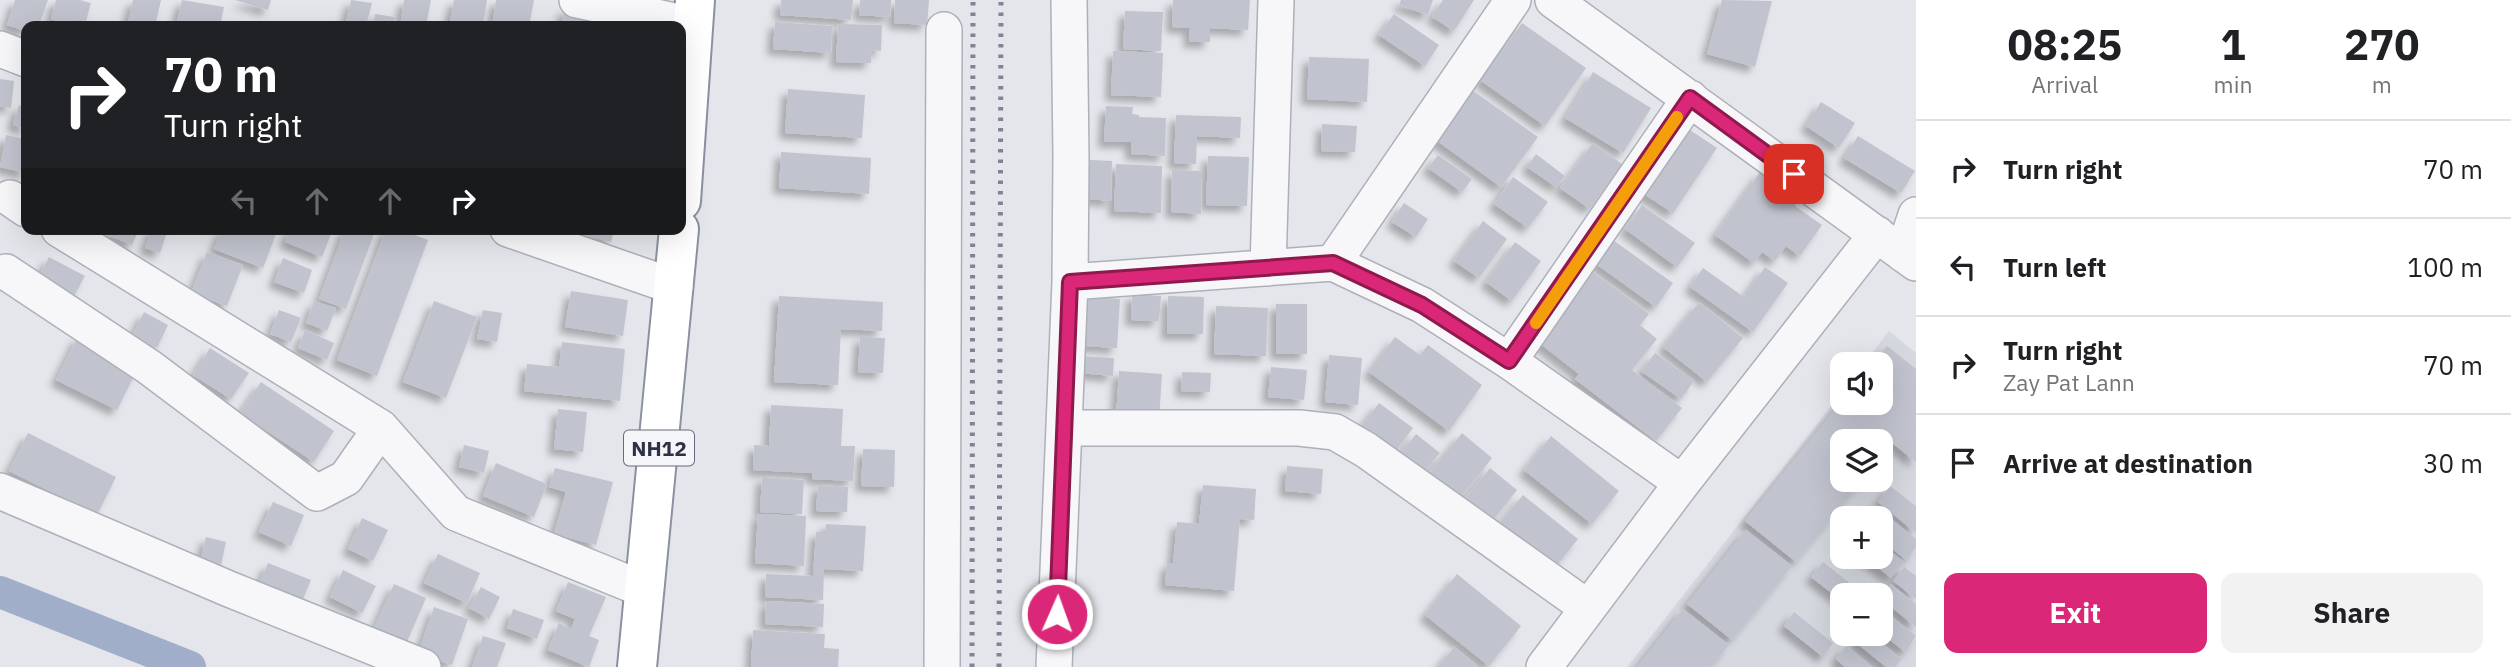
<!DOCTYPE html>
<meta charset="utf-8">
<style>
:root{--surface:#fff;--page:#f2f2f2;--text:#202124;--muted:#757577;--line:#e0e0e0;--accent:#db2777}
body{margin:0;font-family:"IBM Plex Sans",sans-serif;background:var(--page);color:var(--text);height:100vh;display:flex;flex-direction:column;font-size:26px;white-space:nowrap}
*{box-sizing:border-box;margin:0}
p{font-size:23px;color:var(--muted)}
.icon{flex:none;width:38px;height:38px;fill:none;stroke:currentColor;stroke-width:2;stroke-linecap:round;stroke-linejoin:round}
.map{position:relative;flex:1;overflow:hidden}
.panel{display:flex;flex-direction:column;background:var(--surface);width:595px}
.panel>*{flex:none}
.banner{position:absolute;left:21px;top:21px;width:665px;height:214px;border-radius:14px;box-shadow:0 7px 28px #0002;background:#202124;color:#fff;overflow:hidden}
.buttons{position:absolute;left:1830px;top:352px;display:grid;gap:14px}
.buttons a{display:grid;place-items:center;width:63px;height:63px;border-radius:14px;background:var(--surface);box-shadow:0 7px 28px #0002;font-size:35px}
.pin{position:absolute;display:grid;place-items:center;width:60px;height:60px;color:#fff;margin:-30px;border-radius:14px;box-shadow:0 4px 10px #0006}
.me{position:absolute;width:77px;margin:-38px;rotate:2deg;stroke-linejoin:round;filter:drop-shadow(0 0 5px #0008)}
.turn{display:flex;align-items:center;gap:24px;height:147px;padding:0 28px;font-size:32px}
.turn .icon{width:91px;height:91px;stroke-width:2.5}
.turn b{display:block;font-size:49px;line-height:60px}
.lanes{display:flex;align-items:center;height:66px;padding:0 28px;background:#0003;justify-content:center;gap:35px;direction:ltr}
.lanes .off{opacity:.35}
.eta{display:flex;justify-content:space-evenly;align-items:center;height:119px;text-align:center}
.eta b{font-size:42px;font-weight:800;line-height:49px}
.action{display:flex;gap:14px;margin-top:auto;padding:14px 28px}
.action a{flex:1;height:80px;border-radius:14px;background:var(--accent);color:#fff;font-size:28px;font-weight:800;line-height:80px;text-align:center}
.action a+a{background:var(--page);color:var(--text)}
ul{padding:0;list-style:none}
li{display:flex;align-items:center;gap:21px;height:98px;padding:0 28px;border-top:2px solid var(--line)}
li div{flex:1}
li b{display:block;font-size:26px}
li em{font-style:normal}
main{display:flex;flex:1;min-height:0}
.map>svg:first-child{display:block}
.built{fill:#d6d8e0;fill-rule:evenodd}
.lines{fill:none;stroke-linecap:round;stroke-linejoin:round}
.canal{stroke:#a1aeca;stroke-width:32}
.building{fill:#c1c4ce;filter:url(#shadow)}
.minor-casing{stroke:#adb0b9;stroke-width:38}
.trunk-casing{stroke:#8c91a2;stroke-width:42}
.minor{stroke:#f7f7fa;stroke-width:35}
.trunk{stroke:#fff;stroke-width:38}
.rail{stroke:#7e8395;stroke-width:5;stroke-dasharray:3.5 7;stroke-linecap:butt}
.route-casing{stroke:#8e194d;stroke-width:18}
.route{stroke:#db2777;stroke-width:12}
.slow{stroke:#f59e0b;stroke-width:12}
.labels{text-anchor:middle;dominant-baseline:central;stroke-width:5;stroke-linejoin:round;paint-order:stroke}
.shield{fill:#f4f5f9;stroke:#686c7a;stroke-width:2}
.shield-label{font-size:21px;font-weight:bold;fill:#2c3144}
</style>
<main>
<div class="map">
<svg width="1916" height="667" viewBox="0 0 1916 667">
<defs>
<filter id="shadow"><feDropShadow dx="-6" dy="6" stdDeviation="3.5" flood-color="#0004"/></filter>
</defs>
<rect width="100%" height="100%" fill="#e4e6eb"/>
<path class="built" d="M1889,331l27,22v314h-289l216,-276v11h38v-38h-17zM1843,441h38v39h-38zM1843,518h38v38h-38zM1843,595h38v39h-38z"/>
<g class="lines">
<path class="canal" d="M0,592l190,75"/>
</g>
<path class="building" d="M15,0h33l-9,26h-13v5l-19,-6z
M56,0h24l11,3 -5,18 -8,-2 -4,7 -23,-7z
M133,0h28l-6,26h-28z
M182,0l42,7 -4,19h-44z
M235,0h36l-3,10z
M351,0l21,3 -6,23h-21z
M404,0h27l-5,26h-26z
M454,0h33l-4,26h-34z
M496,0h38l-5,26h-37z
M781,0h72l-2,20 -71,-5z
M860,0h31l-1,17 -31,-2z
M895,0h34l-2,25 -33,-2z
M1173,0h77l-2,30 -38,-2v14h-21l1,-14 -18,-1z
M1401,0h32l-5,15 -29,-10z
M1443,0h31l-20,31 -22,-14z
M1722,0l50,1 -17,66 -48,-13z
M564,8l74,18h-76z
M1125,11l38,1 -2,39 -38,-2z
M375,14l20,3 -2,9h-20z
M1394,14l45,31 -14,21 -46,-31z
M775,22l57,4 -1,27 -58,-4z
M1522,23l64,45 -41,58 -65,-46z
M838,24l44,1 -1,26 -9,-1 -1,13 -35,-1z
M1113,51l50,2 -2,44 -50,-2z
M1309,57l60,2 -2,43 -60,-3z
M1593,72l58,36 -28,45 -58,-35z
M0,79l14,2 -3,27 -11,-2z
M788,89l77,6 -3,43 -77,-5z
M1472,90l66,47 -37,50 -65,-47z
M1821,102l34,21 -16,25 -33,-22z
M19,105l7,3v21l-13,-4z
M1106,106l27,1 -1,7 7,1v2l27,1 -1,38 -34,-2v-12h-27z
M1176,115l65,2 -1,21 -43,-2 -1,28 -22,-1z
M1322,124l35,2 -2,26 -34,-1z
M1684,126l33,22 -44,65 -32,-21z
M6,135l20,4v34l-26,-6z
M1858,136l57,35 -14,22 -57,-35z
M1593,143l29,21 -32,45 -30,-21z
M781,152l90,6 -2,36 -90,-6z
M1536,154l29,22 -9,11 -29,-20z
M1438,155l34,24 -10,13 -34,-24z
M1208,156l41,1 -2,49 -41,-1z
M1090,160l22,1 -1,40 -22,-2z
M1116,164l46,2 -1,47 -47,-2z
M1172,170l30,1 -1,43 -30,-2z
M1760,172l39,28 -4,6 27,19 -22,31 -14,-10 -11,15 -13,-9 -8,11 -39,-28z
M1513,177l35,25 -20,26 -34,-24z
M1404,203l24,16 -12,18 -24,-15z
M1642,205l53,38 -18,24 -52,-38z
M1483,221l24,18 -28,39 -25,-17z
M110,229h29l-7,16 -24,-10z
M152,229h16l-8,24 -15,-5z
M222,229h56l-15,39 -49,-19z
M290,229h43l-11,28 -37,-15z
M345,229h31l-30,80 -27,-10z
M386,229h12l30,11 -51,136 -40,-16z
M560,229h54l-3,13z
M1613,240l60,43 -17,24 -60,-43z
M1515,242l26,19 -29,40 -26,-19z
M207,252l36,13 -16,41 -36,-13z
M49,257l36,19 -11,20 -36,-18z
M283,258l29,12 -8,23 -30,-11z
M1765,267l23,16 -35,49 -63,-45 13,-19 41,29z
M1588,268l61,46 -9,11 17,14 -25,31 50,38 -26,33 -81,-62 4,-5 -46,-36z
M571,291l57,9 -5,36 -58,-9z
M1132,294l29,2 -2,25 -28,-1z
M779,296l104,6 -1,29 -41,-2 -3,56 -64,-3z
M1087,296l33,3 -3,49 -33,-2z
M1168,296l36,1 -1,37h-36z
M314,301l22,7 -9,23 -21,-8z
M434,301l43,16 -31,81 -43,-16z
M1699,302l44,36 -36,44 -44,-35z
M1276,304h31v50h-31z
M1216,306l52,2 -2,48 -52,-2z
M279,310l22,8 -10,24 -21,-8z
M483,310l19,3 -5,29 -20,-3z
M144,312l24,13 -11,23 -25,-12z
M305,330l29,13 -7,17 -29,-12z
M78,336l61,30 -22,44 -61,-30z
M860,337l25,1 -2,35 -25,-1z
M1395,337l25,18 8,-10 54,40 -33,46 -80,-59z
M562,342l63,7 -5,52 -96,-10 3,-27 32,3z
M1887,346l29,23v93l-24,-19 -11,13v-15h-38v39h19l-66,82 -51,-41 98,-121v2h38v-38h-9z
M210,348l39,25 -18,26 -38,-24z
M1655,353l39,28 -13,18 -40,-28z
M1329,355l33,3 -4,47 -33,-3z
M1080,356l34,2 -1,18 -34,-3z
M1271,367l36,3 -3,30 -36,-3z
M1119,371l43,3 -3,46 -43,-3z
M1182,372l29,1 -1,19 -29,-1z
M261,382l73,49 -20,31 -74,-49z
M1379,403l34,25 -20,27 -34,-25z
M771,405l72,4 -2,37h14l-2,35 -41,-2 1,-6 -60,-3 1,-25 15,1z
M558,409l29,3 -4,40 -29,-3z
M28,433l88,44 -19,38 -88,-44z
M1462,433l30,25 -36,45 -31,-24z
M1416,434l24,19 -18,22 -24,-18z
M1551,436l68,55 -27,33 -68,-54z
M464,445l25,6 -5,22 -25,-6z
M863,449l32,1 -1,37 -33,-1z
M496,463l51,21 -13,33 -51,-21z
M1287,466l36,3 -2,25 -36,-3z
M555,468l58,14 -17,63 -42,-11 12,-42 -17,-5z
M1490,468l27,22 -34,43 -28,-22z
M762,477l42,3 -2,34 -42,-2z
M818,485l30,2 -1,25 -31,-1z
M1203,485l53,4 -2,31 -14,-1 -6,72 -69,-6 2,-22 6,1 4,-42 22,2z
M1890,486l26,20v27l-38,-31z
M1523,495l55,44 -24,30 -56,-44z
M273,502l31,13 -13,31 -32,-14z
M1874,505l42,34v8l-10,13 -25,-20v-22h-17z
M758,514l48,2 -2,50 -49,-3z
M362,518l26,12 -15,31 -25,-12z
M826,524l40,2 -3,45 -39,-2 -1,31 -58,-3 1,-23 47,2 3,-44h9z
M1746,530l46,36 -60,74 -45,-36z
M206,537l20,5 -6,28 -21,-5z
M1881,543l23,19 -13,16 -28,-22h18z
M438,554l42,19 -13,30 -43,-20z
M1823,562l42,33h-22v7l-32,-25z
M268,563l43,17 -11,26 -43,-17z
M1904,567l12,9v23l-23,-18z
M343,570l33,16 -14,27 -32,-16z
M1457,574l64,52 -32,40 -64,-51z
M568,582l38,15 -17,39 10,4 -10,27 -41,-17 11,-27 12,6 4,-10 -19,-8z
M394,584l32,14 -23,53 -33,-14z
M1891,584l25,20v23l-35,-28z
M481,587l19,10 -11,22 -20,-11z
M766,601l58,3 -1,23 -58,-3z
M434,607l34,12 -16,46 -34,-11z
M1881,608l35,28 -11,16 -24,-19z
M513,609l31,11 -7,19 -30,-11z
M1683,609l46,36 -18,22h-74z
M1794,612l39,31 -10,14 -39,-31z
M753,630l72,4 -1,14 15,1 -1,18h-87z
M1860,634h9l33,25 -7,8h-9l-32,-26z
M483,636l23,7 -9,24h-25z
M1846,646l26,21h-27l-9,-8z
M1454,647l22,18 -2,2h-36z"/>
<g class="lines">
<defs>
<path id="minor" d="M577,0l116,25
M1553,0l363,263
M0,49l26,10
M10,198l16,11
M59,229l322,199 75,85 189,77
M508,229l167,58
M1903,254l13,-39
M1333,263l180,-263
M1268,268l8,-268
M6,272l143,95 168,126 29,-15 35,-50
M1070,282l263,-19 89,42 87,56 173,122
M1509,361l181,-263
M1064,428h235l36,4 31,18 222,158
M0,491l229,98 194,78
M942,667l2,-637
M1054,667l16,-385 1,-126 -2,-156
M1544,667l138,-184 195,-249"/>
<path id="trunk" d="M681,201l14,-201
M637,667l42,-438"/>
</defs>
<use href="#minor" class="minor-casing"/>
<use href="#trunk" class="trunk-casing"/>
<use href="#minor" class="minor"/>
<use href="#trunk" class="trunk"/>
<path class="rail" d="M972,667l1,-667
M999,667l2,-667"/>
</g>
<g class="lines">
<defs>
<path id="route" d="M1057,614l13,-332 263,-19 89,42 87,56 181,-263 104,76"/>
</defs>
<use href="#route" class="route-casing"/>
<use href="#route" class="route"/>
<path class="slow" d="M1536,323l141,-206"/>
</g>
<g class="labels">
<rect class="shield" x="624" y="430.5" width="70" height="35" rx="5"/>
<g class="shield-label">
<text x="659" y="448">NH12</text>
</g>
</g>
</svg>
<div class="buttons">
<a><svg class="icon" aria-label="sound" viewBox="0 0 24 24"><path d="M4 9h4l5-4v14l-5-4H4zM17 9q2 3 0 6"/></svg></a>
<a><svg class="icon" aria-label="layers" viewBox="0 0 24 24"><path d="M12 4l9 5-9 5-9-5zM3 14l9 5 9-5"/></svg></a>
<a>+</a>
<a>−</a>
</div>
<div class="pin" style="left:1794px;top:174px;background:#d93025"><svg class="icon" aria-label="arrive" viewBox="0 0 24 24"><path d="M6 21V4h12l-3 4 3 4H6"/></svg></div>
<svg class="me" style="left:1057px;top:614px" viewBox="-20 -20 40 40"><circle r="17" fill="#db2777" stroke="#fff" stroke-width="3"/><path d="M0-11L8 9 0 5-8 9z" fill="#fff"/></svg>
<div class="banner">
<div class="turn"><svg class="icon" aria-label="right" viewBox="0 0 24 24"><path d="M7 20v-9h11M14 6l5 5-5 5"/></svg><div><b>70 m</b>Turn right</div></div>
<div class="lanes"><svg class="icon off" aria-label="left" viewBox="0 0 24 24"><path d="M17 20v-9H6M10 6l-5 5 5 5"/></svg><svg class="icon off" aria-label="ahead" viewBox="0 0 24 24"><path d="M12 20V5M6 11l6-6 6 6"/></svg><svg class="icon off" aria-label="ahead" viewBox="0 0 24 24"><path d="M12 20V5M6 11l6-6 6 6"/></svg><svg class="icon" aria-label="right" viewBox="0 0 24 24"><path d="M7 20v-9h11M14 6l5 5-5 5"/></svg></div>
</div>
</div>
<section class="panel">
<div class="eta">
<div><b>08:25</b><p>Arrival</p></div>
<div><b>1</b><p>min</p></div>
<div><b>270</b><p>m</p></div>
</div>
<ul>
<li><svg class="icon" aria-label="right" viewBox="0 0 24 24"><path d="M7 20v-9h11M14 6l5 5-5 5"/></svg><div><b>Turn right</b></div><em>70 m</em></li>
<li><svg class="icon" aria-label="left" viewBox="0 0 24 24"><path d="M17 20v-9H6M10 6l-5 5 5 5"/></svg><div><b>Turn left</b></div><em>100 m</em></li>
<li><svg class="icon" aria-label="right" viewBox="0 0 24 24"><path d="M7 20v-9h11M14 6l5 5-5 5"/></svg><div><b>Turn right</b><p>Zay Pat Lann</p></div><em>70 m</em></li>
<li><svg class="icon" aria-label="arrive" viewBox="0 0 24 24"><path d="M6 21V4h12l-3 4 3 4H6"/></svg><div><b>Arrive at destination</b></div><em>30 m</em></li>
</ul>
<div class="action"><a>Exit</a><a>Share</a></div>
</section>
</main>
